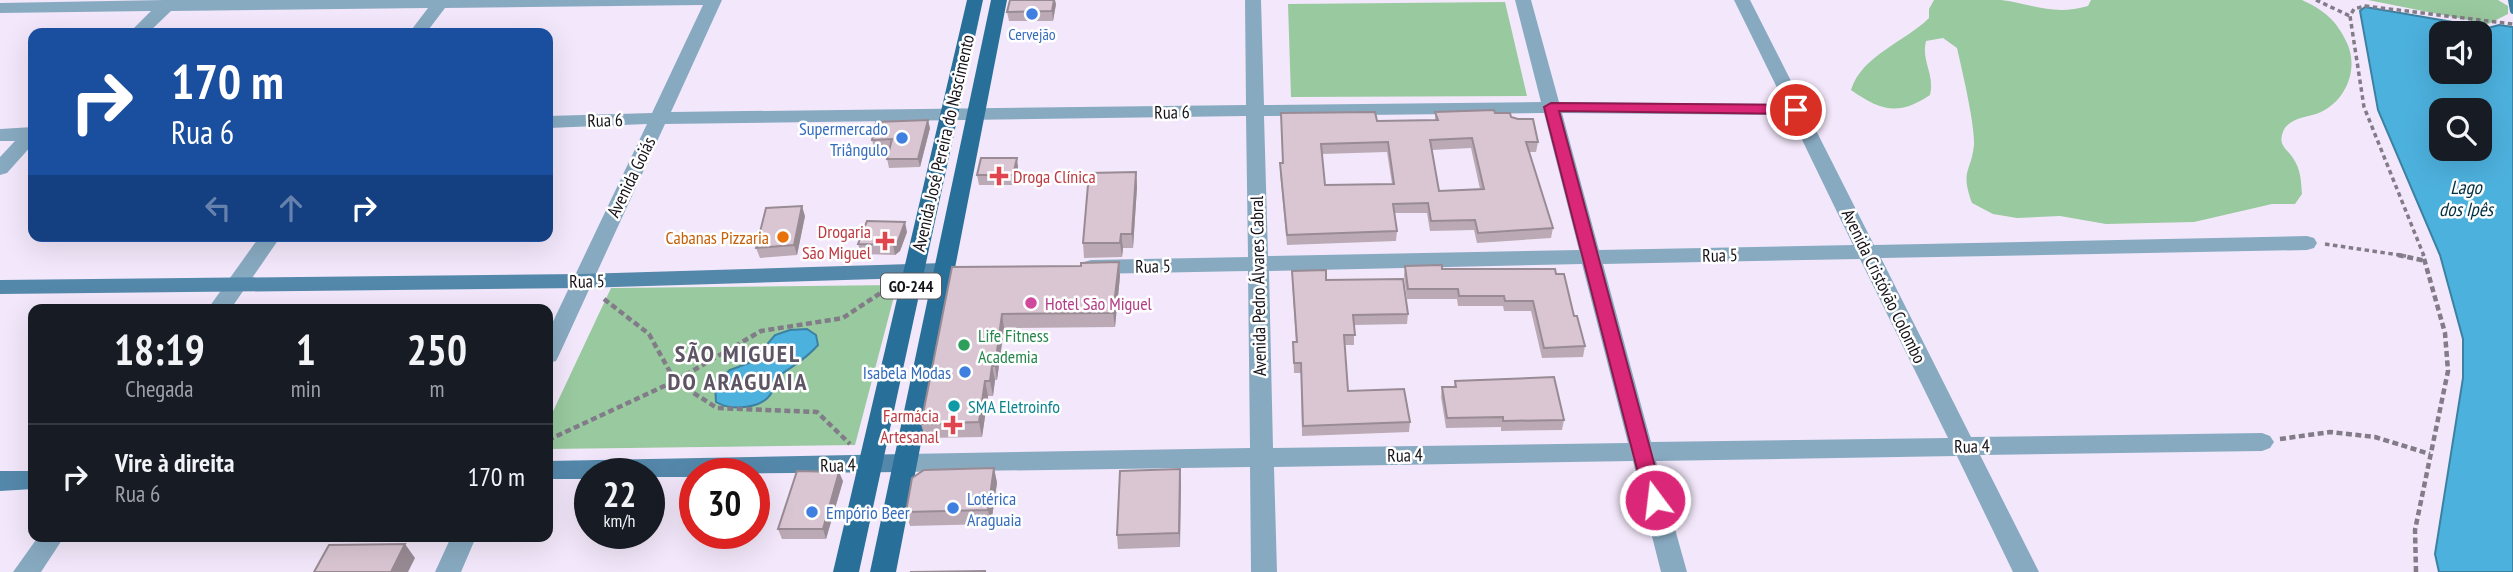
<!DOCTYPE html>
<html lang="pt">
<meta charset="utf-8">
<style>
:root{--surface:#171b24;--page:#242831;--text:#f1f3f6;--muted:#9ea1a6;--line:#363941}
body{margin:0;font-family:"PT Sans Narrow",sans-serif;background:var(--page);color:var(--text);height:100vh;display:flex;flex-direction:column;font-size:26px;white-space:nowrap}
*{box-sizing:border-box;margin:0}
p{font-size:23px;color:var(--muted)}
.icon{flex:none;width:38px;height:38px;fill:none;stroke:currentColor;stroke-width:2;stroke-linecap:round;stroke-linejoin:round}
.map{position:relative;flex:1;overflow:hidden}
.drawer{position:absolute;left:28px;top:304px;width:525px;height:238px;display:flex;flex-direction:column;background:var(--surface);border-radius:14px;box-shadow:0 7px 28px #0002}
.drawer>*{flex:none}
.banner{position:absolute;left:28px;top:28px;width:525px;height:214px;border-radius:14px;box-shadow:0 7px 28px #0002;background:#1a4fa0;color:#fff;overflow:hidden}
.controls{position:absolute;left:2429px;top:21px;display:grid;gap:14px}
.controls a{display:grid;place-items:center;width:63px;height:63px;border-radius:14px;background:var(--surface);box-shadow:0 7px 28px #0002;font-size:35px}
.speed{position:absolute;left:574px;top:458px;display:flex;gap:14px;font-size:35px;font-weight:700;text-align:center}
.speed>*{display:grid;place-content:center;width:91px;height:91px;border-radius:50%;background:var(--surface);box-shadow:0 7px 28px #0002;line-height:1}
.speed small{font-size:18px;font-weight:400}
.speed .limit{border:10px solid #d22;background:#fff;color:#111}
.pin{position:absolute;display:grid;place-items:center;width:60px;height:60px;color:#fff;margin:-30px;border:4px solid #fff;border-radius:50%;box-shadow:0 2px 7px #0007}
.me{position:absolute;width:77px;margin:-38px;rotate:345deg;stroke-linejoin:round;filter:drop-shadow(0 0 5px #0008)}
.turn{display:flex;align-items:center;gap:24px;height:147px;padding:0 28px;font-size:32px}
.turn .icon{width:91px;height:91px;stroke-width:2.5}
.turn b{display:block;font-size:49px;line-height:60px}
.lanes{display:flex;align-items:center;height:66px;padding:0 28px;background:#0003;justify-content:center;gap:35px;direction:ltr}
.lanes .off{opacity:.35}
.eta{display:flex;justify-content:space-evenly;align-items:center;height:119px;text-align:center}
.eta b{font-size:42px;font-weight:700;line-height:49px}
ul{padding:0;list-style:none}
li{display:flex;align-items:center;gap:21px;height:105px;padding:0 28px;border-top:2px solid var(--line)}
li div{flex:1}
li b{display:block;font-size:26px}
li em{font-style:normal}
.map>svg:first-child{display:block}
.green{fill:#99c99e}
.water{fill:#4db1de;stroke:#3c81a2;stroke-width:2;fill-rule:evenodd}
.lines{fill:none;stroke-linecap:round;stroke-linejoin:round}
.stream{stroke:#3c81a2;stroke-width:6}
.path-far1{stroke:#827b88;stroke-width:3.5;stroke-dasharray:4.5 3.5;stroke-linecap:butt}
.path{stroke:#827b88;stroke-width:4.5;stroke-dasharray:6 3.5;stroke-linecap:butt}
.street{fill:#88aac1;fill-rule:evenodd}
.secondary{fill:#5488ab;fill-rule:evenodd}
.primary{fill:#287099;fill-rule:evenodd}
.wall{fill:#bbaab5;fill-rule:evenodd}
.shaded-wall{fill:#998b94}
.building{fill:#dac6d3;stroke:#998b94;stroke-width:2;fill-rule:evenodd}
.route{fill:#db2777;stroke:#8e194d;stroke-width:2}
.shop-dot{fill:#3f7fe0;stroke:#fff;stroke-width:2.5}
.health-dot{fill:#e0444e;stroke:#fff;stroke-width:2.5}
.food-dot{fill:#e8710a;stroke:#fff;stroke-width:2.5}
.hotel-dot{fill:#d1479c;stroke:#fff;stroke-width:2.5}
.leisure-dot{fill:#2e9e5b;stroke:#fff;stroke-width:2.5}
.culture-dot{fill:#0f9aa8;stroke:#fff;stroke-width:2.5}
.labels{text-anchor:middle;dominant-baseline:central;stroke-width:5;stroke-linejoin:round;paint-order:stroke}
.far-shop-label{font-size:16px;fill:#366cbe;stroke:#fff}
.shield{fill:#fff;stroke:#5a585d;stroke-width:2}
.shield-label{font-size:16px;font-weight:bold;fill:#141117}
.street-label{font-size:18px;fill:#141117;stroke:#fff}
.shop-label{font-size:18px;fill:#366cbe;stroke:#fff;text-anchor:end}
.health-label{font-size:18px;fill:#be3a42;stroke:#fff;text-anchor:end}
.food-label{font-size:18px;fill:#c56008;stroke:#fff;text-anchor:end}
.hotel-label{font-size:18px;fill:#b23c85;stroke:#fff;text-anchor:start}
.leisure-label{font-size:18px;fill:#27864d;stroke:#fff;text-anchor:start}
.culture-label{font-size:18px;fill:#0d838f;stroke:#fff;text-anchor:start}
.water-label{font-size:19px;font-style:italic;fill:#002f41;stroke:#fff}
.district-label{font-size:24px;font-weight:bold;letter-spacing:2px;fill:#5d5464;stroke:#fff}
</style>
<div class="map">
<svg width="2513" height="572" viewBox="0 0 2513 572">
<rect width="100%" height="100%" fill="#f3e8fb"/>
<path class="green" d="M1934,0c21,0 45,0 67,0 32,4 52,16 87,6l3,-6h211c22,10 35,21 45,43 12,26 -1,57 -26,69 -13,6 -35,5 -39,23 -3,11 6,15 11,23 8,12 8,23 9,36l-7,10h-23l-78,18 -88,2 -46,-8 -43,2 -24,-4 -21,-11c-12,-33 -1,-30 2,-58 1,-20 -12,-75 -17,-97l-14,-10 -17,3c-5,21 9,32 4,54 -31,21 -49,16 -79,-5 11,-35 54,-48 78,-72v-9z
M2368,0h130l10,6v8l-20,10z
M1505,2l22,94 -236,1 -3,-93z
M897,285l-42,160 -307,4v-27l63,-134z"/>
<path class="water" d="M2365,7l123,21 11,-3 14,2v545h-74l-4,-18 28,-176v-39l-23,-84 -62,-145 -18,-99zM2441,33h39v39h-39zM2441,110h39v39h-39z
M807,329l9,6 2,10c-11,13 -22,19 -35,28 -6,5 -7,13 -11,19 -9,17 -41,19 -56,10l-1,-19 15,-13 22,-8 23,-27 15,-5z"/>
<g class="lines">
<path class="stream" d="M2511,0l2,11"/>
<path class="path-far1" d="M2316,0l34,16
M2325,244l81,12
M2424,256l-60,-149 -14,-91 4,-7 11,-3 148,18"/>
<path class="path" d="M2398,255l28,6
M604,299l45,35 26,47 42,27 100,4 33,32
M2280,439l50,-7 45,5 55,17
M548,440l127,-59 86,-50 82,-13 42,-28
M2416,572l-1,-42 33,-159 -3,-38 -22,-78"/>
<path class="street" d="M164,0h558l-51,112 575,-7 -1,-105h16l3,105 277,-3 -26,-102h16l28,102 226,2 -51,-104h16l124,245 433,-9 7,2 3,5 -3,5 -7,2 -426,8 90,179 291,-4 8,3 4,6 -4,6 -8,3 -282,4 59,117h-26l-56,-116 -301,5 31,111h-26l-28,-111 -359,6 3,105h-26l-1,-105 -345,5 -8,-2 -4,-7 4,-7 8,-2 345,-6 -2,-177 -157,3 -7,-2 -3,-5 3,-5 7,-2 157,-3 -2,-141 -581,8 -106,231 -3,6 -8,2v-31l99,-208 -99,4v-12l104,-3 51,-108 -258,3 -19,25h-17l19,-25 -257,3 -23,22h-19l22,-22 -151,2v-10zM1544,113l35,137 -311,6 -4,-140zM1562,113l228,2 63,130 -254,5zM1860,259l88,179 -297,4 -48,-178zM1582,264l46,179 -355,5 -4,-177z
M33,127v17l-26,29 -7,2v-18l15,-16h-15v-12z
M260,236h21l-51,74h-23z
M38,537h26l-23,35h-28z
M451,537h25l-15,35h-26z"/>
<path class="secondary" d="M944,263l7,2 3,5 -3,5 -7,2 -363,11 -581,6v-14l581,-6z
M905,454l8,2 4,7 -4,7 -8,2 -210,2v3h-46v-3h-59v5h-42v-18z
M0,471h33v18l-33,2z"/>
<path class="primary" d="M967,0h16l-124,572h-26z
M991,0h16l-111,572h-26z"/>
</g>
<path class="wall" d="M1056,4l-3,17h-44l-2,-9z
M1435,112l60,1 16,4 27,25 -2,10h-7l24,76 -2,10 -74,5 -3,-13 -44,1 -3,-18h-33l3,18 -1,10 -109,4 -7,-72v-10h3l-2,-40 154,-3zM1471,148l9,41 -41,2 -7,-41zM1387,152l5,32 -67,1 -3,-31z
M930,128l-10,39 -31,1 -2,-9 3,-11h-16l-2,-8z
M1018,167l-3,18h-36l-2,-10z
M1136,172l1,15 -4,61h-10l-1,9 -38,1 -1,-15z
M805,216l-8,39 -37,3 -4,-10z
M907,232l-7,19 -5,4 -34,-1 -3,-10z
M1119,262l1,14 -5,51 -111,1 -7,52h-2l-2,16h-5l-6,41 -57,1 -4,-14 31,-157 129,-1z
M1405,266l37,3 114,5 29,72 -2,11 -41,1 -11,-47h-27l-1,-5h-45l-1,-7h-50l-3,-23z
M1292,271l34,9 82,34 -1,10 -53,1v20h-9l3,46 62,31 -1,10 -107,4 -1,-63h-7l-1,-31h3l-4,-61z
M1455,381l109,39 -2,10 -61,1v-4l-55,1 -5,-31 1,-10h12z
M994,468l3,15 -6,41 -81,2 -4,-14z
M1180,469v78l-62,2 -1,-14z
M843,481l-17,58h-44l-4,-10z"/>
<path class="shaded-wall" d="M1054,0h1l1,4 -3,17 -1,-10z
M928,120l2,8 -10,39 -2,-8z
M1017,158l1,9 -3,18 -2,-10z
M1136,172l1,15 -4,61 -1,-14z
M802,206l3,10 -8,39 -3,-10z
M905,222l2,10 -7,19 -5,4 -2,-10z
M1121,234l2,14 -1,9 -2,-14z
M1119,262l1,14 -5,51 -2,-14z
M1002,314l2,14 -7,52 -2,-14z
M992,366l3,14 -2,16 -3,-15z
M985,381l3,15 -6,41 -3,-15z
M994,468l3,15 -6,41 -3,-14z
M1180,469l1,14 -1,64 -1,-14z
M839,472l4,9 -17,58 -3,-10z
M405,544l10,14 -7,14h-17z"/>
<path class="building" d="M1010,0h44l-2,11 -45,1z
M1494,110l1,3h15l1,4 7,2h15l5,23h-12l27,86 -75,5 -3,-13 -44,1 -3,-18 -35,1 4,27 -110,4 -7,-72h3l-2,-50 94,-1 2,9 61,-1 -3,-8zM1472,138l12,51 -45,2 -9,-51zM1388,142l6,42 -69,1 -4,-41z
M928,120l-10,39h-31l5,-20 -20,1 4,-18z
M981,158h36l-4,17h-36z
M1136,172l-4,62h-11l-1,9h-37l6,-70z
M802,206l-8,39 -38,3 10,-40z
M867,221l38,1 -7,19 -5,4 -35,-1z
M1119,262l-6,51 -111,1 -7,52h-3l-2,15h-5l-6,41 -58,2 31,-157 129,-1v-3z
M1442,265v4h113l1,5h8l10,42h3l8,30 -41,2 -11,-47h-28l-1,-5h-45l-1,-7h-50l-3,-23z
M1326,270v10l77,-1 5,35 -55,1 2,20h-11l4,56 56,-2 6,33 -107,4 -2,-63h-7l-1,-21h4l-5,-71z
M1554,377l10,43 -61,1v-4l-56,1 -5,-31h14l-1,-6z
M994,468l-6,42 -82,2 6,-34 12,-8z
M1180,469l-1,64 -62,2 3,-64z
M797,471l42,1 -16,57h-45z
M405,544l-14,28h-77l15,-27z
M985,571v1h-75z"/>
<path class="route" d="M1551,103l245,2 7,5 -7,4 -237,-3 105,389 -3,5 -6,2 -7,-2 -3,-5 -101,-393z"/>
<g class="shop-dot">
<circle cx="1032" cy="14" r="7"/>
<circle cx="902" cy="138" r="7"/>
<circle cx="965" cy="372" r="7"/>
<circle cx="953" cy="508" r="7"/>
<circle cx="812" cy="512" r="7"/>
</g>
<g class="health-dot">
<path d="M995.5 165.5h7v7h7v7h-7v7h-7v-7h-7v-7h7z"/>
<path d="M881.5 230.5h7v7h7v7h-7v7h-7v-7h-7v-7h7z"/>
<path d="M949.5 414.5h7v7h7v7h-7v7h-7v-7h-7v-7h7z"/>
</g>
<circle class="food-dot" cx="783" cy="237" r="7"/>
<circle class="hotel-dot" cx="1031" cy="303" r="7"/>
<circle class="leisure-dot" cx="964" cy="345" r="7"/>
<circle class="culture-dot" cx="954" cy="406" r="7"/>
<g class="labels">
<g class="far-shop-label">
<text x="1032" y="34">Cervejão</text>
</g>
<rect class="shield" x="881" y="273.5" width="60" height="25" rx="5"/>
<g class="shield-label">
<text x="911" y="286">GO-244</text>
</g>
<g class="street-label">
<text transform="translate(1172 112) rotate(-1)">Rua 6</text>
<text transform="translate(605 120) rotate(-2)">Rua 6</text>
<text transform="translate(943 143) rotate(-77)">Avenida José Pereira do Nascimento</text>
<text transform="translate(631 177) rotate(-64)">Avenida Goiás</text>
<text transform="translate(1720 255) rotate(-1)">Rua 5</text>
<text transform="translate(1153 266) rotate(-1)">Rua 5</text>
<text transform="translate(587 281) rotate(-1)">Rua 5</text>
<text transform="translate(1258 286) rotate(-91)">Avenida Pedro Álvares Cabral</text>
<text transform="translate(1884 286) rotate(64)">Avenida Cristóvão Colombo</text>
<text transform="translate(1972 446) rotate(-1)">Rua 4</text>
<text transform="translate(1405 455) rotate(-1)">Rua 4</text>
<text transform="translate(838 465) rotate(-1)">Rua 4</text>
</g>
<g class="shop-label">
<text x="888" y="128">Supermercado<tspan x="888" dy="21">Triângulo</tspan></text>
<text x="951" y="372">Isabela Modas</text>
<text x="967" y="498" text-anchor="start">Lotérica<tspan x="967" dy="21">Araguaia</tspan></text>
<text x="826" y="512" text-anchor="start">Empório Beer</text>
</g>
<g class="health-label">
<text x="1013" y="176" text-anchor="start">Droga Clínica</text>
<text x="871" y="231">Drogaria<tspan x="871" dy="21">São Miguel</tspan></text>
<text x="939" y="415">Farmácia<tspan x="939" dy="21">Artesanal</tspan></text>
</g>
<g class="food-label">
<text x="769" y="237">Cabanas Pizzaria</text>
</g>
<g class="hotel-label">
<text x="1045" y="303">Hotel São Miguel</text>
</g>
<g class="leisure-label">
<text x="978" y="335">Life Fitness<tspan x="978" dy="21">Academia</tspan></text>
</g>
<g class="culture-label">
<text x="968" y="406">SMA Eletroinfo</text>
</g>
<g class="water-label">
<text x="2466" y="187">Lago<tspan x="2466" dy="22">dos Ipês</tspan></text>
</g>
<g class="district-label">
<text x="738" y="353">SÃO MIGUEL<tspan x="738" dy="28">DO ARAGUAIA</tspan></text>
</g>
</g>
</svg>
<div class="controls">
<a><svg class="icon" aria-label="sound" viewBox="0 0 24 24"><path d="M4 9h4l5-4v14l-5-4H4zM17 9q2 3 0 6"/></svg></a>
<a><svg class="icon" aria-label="search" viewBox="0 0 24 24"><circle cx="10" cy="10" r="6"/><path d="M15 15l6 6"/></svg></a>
</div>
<div class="speed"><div>22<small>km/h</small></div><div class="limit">30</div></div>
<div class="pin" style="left:1796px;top:110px;background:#d93025"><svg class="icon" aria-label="arrive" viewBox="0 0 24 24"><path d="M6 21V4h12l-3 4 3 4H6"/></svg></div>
<svg class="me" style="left:1655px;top:500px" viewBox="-20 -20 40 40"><circle r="17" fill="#db2777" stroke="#fff" stroke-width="3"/><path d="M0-11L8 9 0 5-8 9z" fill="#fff"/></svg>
<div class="banner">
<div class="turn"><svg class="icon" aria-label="right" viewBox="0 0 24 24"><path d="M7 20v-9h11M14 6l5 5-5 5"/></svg><div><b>170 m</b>Rua 6</div></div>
<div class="lanes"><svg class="icon off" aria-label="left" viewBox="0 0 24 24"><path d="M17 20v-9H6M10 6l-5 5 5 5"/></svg><svg class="icon off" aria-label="ahead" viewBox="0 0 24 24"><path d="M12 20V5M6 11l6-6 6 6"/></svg><svg class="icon" aria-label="right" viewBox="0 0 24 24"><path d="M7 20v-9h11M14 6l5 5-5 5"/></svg></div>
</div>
<section class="drawer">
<div class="eta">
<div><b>18:19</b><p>Chegada</p></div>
<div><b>1</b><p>min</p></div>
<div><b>250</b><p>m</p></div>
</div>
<ul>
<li><svg class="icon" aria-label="right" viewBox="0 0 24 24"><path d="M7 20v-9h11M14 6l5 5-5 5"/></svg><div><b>Vire à direita</b><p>Rua 6</p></div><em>170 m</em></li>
</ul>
</section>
</div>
